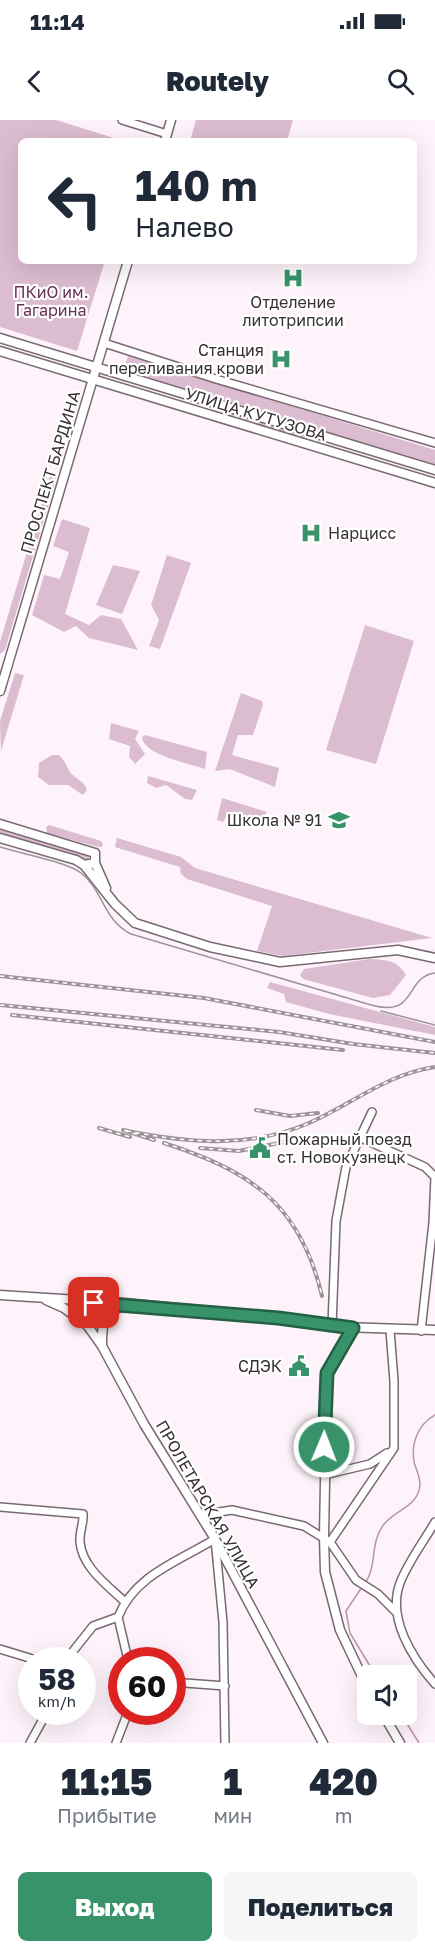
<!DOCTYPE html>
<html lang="ru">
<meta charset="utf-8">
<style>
:root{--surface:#fff;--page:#f6f6f7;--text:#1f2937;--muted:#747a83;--accent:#38936a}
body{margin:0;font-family:"Golos Text",sans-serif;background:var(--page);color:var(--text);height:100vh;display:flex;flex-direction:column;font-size:22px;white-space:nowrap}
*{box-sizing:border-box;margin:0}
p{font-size:20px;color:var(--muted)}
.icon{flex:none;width:33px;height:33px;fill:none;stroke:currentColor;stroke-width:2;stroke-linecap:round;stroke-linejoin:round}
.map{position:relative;height:1623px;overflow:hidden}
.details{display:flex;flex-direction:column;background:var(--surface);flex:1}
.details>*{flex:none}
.guide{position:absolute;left:18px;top:18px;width:399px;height:126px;border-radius:9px;box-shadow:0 6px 24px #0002;background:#fff;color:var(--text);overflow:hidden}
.controls{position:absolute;left:357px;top:1545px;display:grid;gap:12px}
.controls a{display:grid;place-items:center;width:60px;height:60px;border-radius:9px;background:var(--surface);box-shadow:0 6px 24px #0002;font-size:30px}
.speed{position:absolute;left:18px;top:1527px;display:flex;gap:12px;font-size:30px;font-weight:700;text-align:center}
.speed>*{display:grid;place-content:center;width:78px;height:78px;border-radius:50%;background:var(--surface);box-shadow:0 6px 24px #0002;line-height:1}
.speed small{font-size:15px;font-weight:400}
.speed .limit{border:9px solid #d22;background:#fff;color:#111}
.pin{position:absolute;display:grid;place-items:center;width:51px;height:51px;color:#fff;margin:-26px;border-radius:12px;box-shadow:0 3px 9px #0006}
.me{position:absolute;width:66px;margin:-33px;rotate:1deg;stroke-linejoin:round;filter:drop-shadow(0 0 4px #0008)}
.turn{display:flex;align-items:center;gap:21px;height:126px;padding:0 18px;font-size:27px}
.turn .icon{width:78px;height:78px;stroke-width:2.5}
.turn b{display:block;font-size:42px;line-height:51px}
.eta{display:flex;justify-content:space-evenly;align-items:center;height:102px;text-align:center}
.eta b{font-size:36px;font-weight:800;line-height:42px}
.primary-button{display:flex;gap:12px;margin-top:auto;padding:12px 18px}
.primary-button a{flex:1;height:69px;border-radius:9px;background:var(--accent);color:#fff;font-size:24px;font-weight:800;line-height:69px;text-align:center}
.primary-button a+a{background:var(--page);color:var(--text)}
.status{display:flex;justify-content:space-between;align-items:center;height:42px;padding:0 30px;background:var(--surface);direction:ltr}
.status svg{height:16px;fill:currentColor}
header{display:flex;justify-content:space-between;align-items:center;height:78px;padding:0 18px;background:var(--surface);font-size:27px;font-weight:800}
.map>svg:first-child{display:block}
.green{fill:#dcbcd0}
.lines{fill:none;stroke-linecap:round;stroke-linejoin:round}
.stream{stroke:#bc92ad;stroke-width:1.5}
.minor-casing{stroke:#786972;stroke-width:10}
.major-casing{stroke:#786972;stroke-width:11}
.minor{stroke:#fff;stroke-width:7}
.major{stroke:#fff;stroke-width:8}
.tram{stroke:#9d949a;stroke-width:1.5}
.rail-casing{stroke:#9d949a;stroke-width:4}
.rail{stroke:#fff;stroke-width:1.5;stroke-dasharray:4.5;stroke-linecap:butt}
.route-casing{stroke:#246045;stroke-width:15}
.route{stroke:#38936a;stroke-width:10}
.labels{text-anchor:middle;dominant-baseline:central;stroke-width:4.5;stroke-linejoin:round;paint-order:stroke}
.park-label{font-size:16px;fill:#683257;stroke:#fff}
.poi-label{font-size:16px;fill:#362f33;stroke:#fff;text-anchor:end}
.street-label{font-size:16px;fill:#362f33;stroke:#fff}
</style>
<div class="status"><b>11:14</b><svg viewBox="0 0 49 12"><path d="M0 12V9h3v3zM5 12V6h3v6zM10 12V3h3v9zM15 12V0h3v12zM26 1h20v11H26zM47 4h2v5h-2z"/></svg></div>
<header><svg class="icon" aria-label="back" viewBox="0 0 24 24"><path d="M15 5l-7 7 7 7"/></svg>Routely<svg class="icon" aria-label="search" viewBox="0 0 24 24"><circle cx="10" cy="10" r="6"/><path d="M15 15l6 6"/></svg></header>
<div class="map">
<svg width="435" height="1623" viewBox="0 0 435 1623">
<rect width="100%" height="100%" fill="#fef3fa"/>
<path class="green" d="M0,0h56l68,21h-103v120h84l-28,90 -77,-24z
M196,0h97l-6,21h-97z
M128,236l307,94v17l-312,-95z
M212,287l100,31 1,2 -1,3 -103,-32z
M51,352l6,4 -52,174 -5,4v-12z
M62,399l28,9 -25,86 24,11 12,-10 20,4 17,31 -49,-12 -13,-12 -12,6 -32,-17 12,-40 16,4 9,-27 -16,-6z
M167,435l24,8 -31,86 -11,-3 10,-26 -8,-15z
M113,445l27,6 -18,43 -26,-9z
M365,505l49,16 -38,123 -50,-14z
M15,553l9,2 -23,76 -1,-30z
M241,573l21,8 1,4 -10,30h-15l-6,20 47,13 -4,19 -45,-18 -15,2z
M111,603l28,8 -4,8 10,15 -10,10 -6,-7 1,-11 -21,-7z
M145,615l62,17 -2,17c-17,-6 -62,-14 -63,-32z
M52,635h7c6,6 7,10 11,17 5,7 14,8 17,18l-4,5 -15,-10h-19l-11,-8 1,-14z
M148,656l49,14 -5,10 -7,-1 -19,-14 -10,3 -9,-5z
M222,678l45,14 -5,7 -33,-7 -6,10 -6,-2z
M49,705l52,16 2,3 -1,3h-4l-51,-14 -1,-6z
M0,709l87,26 2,3 -3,2 -86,-26z
M117,718l64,19 14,11 237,70 -149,18 -26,-5 15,-45 -85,-27 -6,-5 -1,-7 -65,-20z
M370,839c17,1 27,1 36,16l-16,20 -17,3 -70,-19 -3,-4 4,-6z
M270,862l165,45v8l-106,-21 -43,-12 -2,-8 -17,-6z"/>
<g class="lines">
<path class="stream" d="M365,1463c12,-16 5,-38 17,-56 10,-17 37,-19 38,-43 0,-7 -4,-15 -6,-22 -3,-20 4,-37 21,-47
M362,1467l-16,24 4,22 26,43
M401,1594l18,29"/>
<defs>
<path id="minor" d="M122,0l45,14
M104,223l112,36 219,64
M359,1017l66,30 10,10 -2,46 -12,108
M332,1206l4,-105 10,-54 26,-55
M324,1355l46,-11 17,-11
M0,1387l83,7c1,9 -4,18 -3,28 2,25 27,43 44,59
M200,1395l32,-5 72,16 26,16 26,38 22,14 18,18
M435,1402c-11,19 -27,40 -35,61 -13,35 12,75 35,101
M330,1422l64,-94v-67l-4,-51
M118,1497c17,-42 59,-55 97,-78l8,83 2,121
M118,1497l10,43
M0,1529l36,11
M66,1540l27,-34 25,-9
M172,1562l53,4
M30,1623l17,-31
M116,1623l12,-31"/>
<path id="major" d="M165,21l6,-21
M0,218l435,132
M0,231l435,132
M0,571l128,-430
M0,704l95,29v10l-11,2
M0,718l76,22 8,5 31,39 20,19 75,24 70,15 118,-12 37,8
M95,743l11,25
M0,1175l125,8 153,15 64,9 93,3
M46,1180l18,8 23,17 15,21 42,78 71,115 108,204
M87,1205l-3,-14 10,-8
M353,1208l-26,45 -3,164 1,35 15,58 28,59
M102,1225c0,-25 0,-29 23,-41
M383,1594l17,29"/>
</defs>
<use href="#minor" class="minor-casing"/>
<use href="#major" class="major-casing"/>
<use href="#minor" class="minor"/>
<use href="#major" class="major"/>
<path class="tram" d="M0,727c19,6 67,15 81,26 22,17 22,47 50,61l240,71c47,13 33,-28 64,-32
M381,891l54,14"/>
<defs>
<path id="rail" d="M0,856l204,22 231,44
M0,885l279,27 74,12 82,9
M12,895l331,35
M256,990l34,6 28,-3
M99,1008l31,9
M154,1020l-31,-10c62,13 127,19 186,-7 43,-19 78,-49 126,-56
M164,1023c86,28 136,60 158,153
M200,1028l39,3 50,-10"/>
</defs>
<use href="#rail" class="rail-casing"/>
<use href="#rail" class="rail"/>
</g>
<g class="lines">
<defs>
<path id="route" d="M94,1183l184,15 75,10 -26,45 -3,74"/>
</defs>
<use href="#route" class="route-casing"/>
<use href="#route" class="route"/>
</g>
<defs>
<symbol id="hospital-bare" viewBox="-9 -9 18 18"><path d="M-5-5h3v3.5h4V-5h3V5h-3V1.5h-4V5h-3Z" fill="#38936a" stroke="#fff" stroke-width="2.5" paint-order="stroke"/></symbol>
<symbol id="school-bare" viewBox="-9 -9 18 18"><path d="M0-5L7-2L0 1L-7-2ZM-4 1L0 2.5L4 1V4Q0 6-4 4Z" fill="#38936a" stroke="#fff" stroke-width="2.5" paint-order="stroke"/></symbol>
<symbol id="civic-bare" viewBox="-9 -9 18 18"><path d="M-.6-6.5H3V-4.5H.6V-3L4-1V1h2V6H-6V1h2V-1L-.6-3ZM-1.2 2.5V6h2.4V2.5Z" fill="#38936a" stroke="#fff" stroke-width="2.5" paint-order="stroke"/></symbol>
</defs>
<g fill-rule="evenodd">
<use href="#hospital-bare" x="278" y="143" width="30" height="30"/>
<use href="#hospital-bare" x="266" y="224" width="30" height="30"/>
<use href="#hospital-bare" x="296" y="398" width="30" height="30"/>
<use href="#school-bare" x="324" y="685" width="30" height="30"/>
<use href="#civic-bare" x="245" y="1013" width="30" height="30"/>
<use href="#civic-bare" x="284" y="1231" width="30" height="30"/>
</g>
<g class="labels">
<g class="park-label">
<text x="51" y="172">ПКиО им.<tspan x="51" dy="18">Гагарина</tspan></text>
</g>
<g class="poi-label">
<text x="293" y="182" text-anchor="middle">Отделение<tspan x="293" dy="18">литотрипсии</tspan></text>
<text x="264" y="230">Станция<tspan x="264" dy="18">переливания крови</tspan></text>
<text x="328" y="413" text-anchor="start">Нарцисс</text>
<text x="322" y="700">Школа № 91</text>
<text x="277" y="1019" text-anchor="start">Пожарный поезд<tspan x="277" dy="18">ст. Новокузнецк</tspan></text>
<text x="282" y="1246">СДЭК</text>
</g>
<g class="street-label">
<text transform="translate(256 294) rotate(17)">УЛИЦА КУТУЗОВА</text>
<text transform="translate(50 352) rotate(-73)">ПРОСПЕКТ БАРДИНА</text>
<text transform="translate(208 1384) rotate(60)">ПРОЛЕТАРСКАЯ УЛИЦА</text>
</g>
</g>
</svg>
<div class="controls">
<a><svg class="icon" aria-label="sound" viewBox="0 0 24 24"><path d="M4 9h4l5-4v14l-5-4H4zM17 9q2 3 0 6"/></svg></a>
</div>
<div class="speed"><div>58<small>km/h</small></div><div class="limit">60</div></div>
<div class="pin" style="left:94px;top:1183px;background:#d93025"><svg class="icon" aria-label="arrive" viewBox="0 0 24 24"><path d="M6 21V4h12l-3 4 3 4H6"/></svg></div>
<svg class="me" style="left:324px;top:1327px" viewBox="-20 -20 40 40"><circle r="17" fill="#38936a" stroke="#fff" stroke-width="3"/><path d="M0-11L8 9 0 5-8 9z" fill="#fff"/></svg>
<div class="guide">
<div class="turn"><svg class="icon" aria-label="left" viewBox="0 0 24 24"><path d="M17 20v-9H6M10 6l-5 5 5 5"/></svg><div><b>140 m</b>Налево</div></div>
</div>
</div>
<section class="details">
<div class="eta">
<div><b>11:15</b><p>Прибытие</p></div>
<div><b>1</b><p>мин</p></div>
<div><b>420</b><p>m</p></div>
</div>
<div class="primary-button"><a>Выход</a><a>Поделиться</a></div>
</section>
